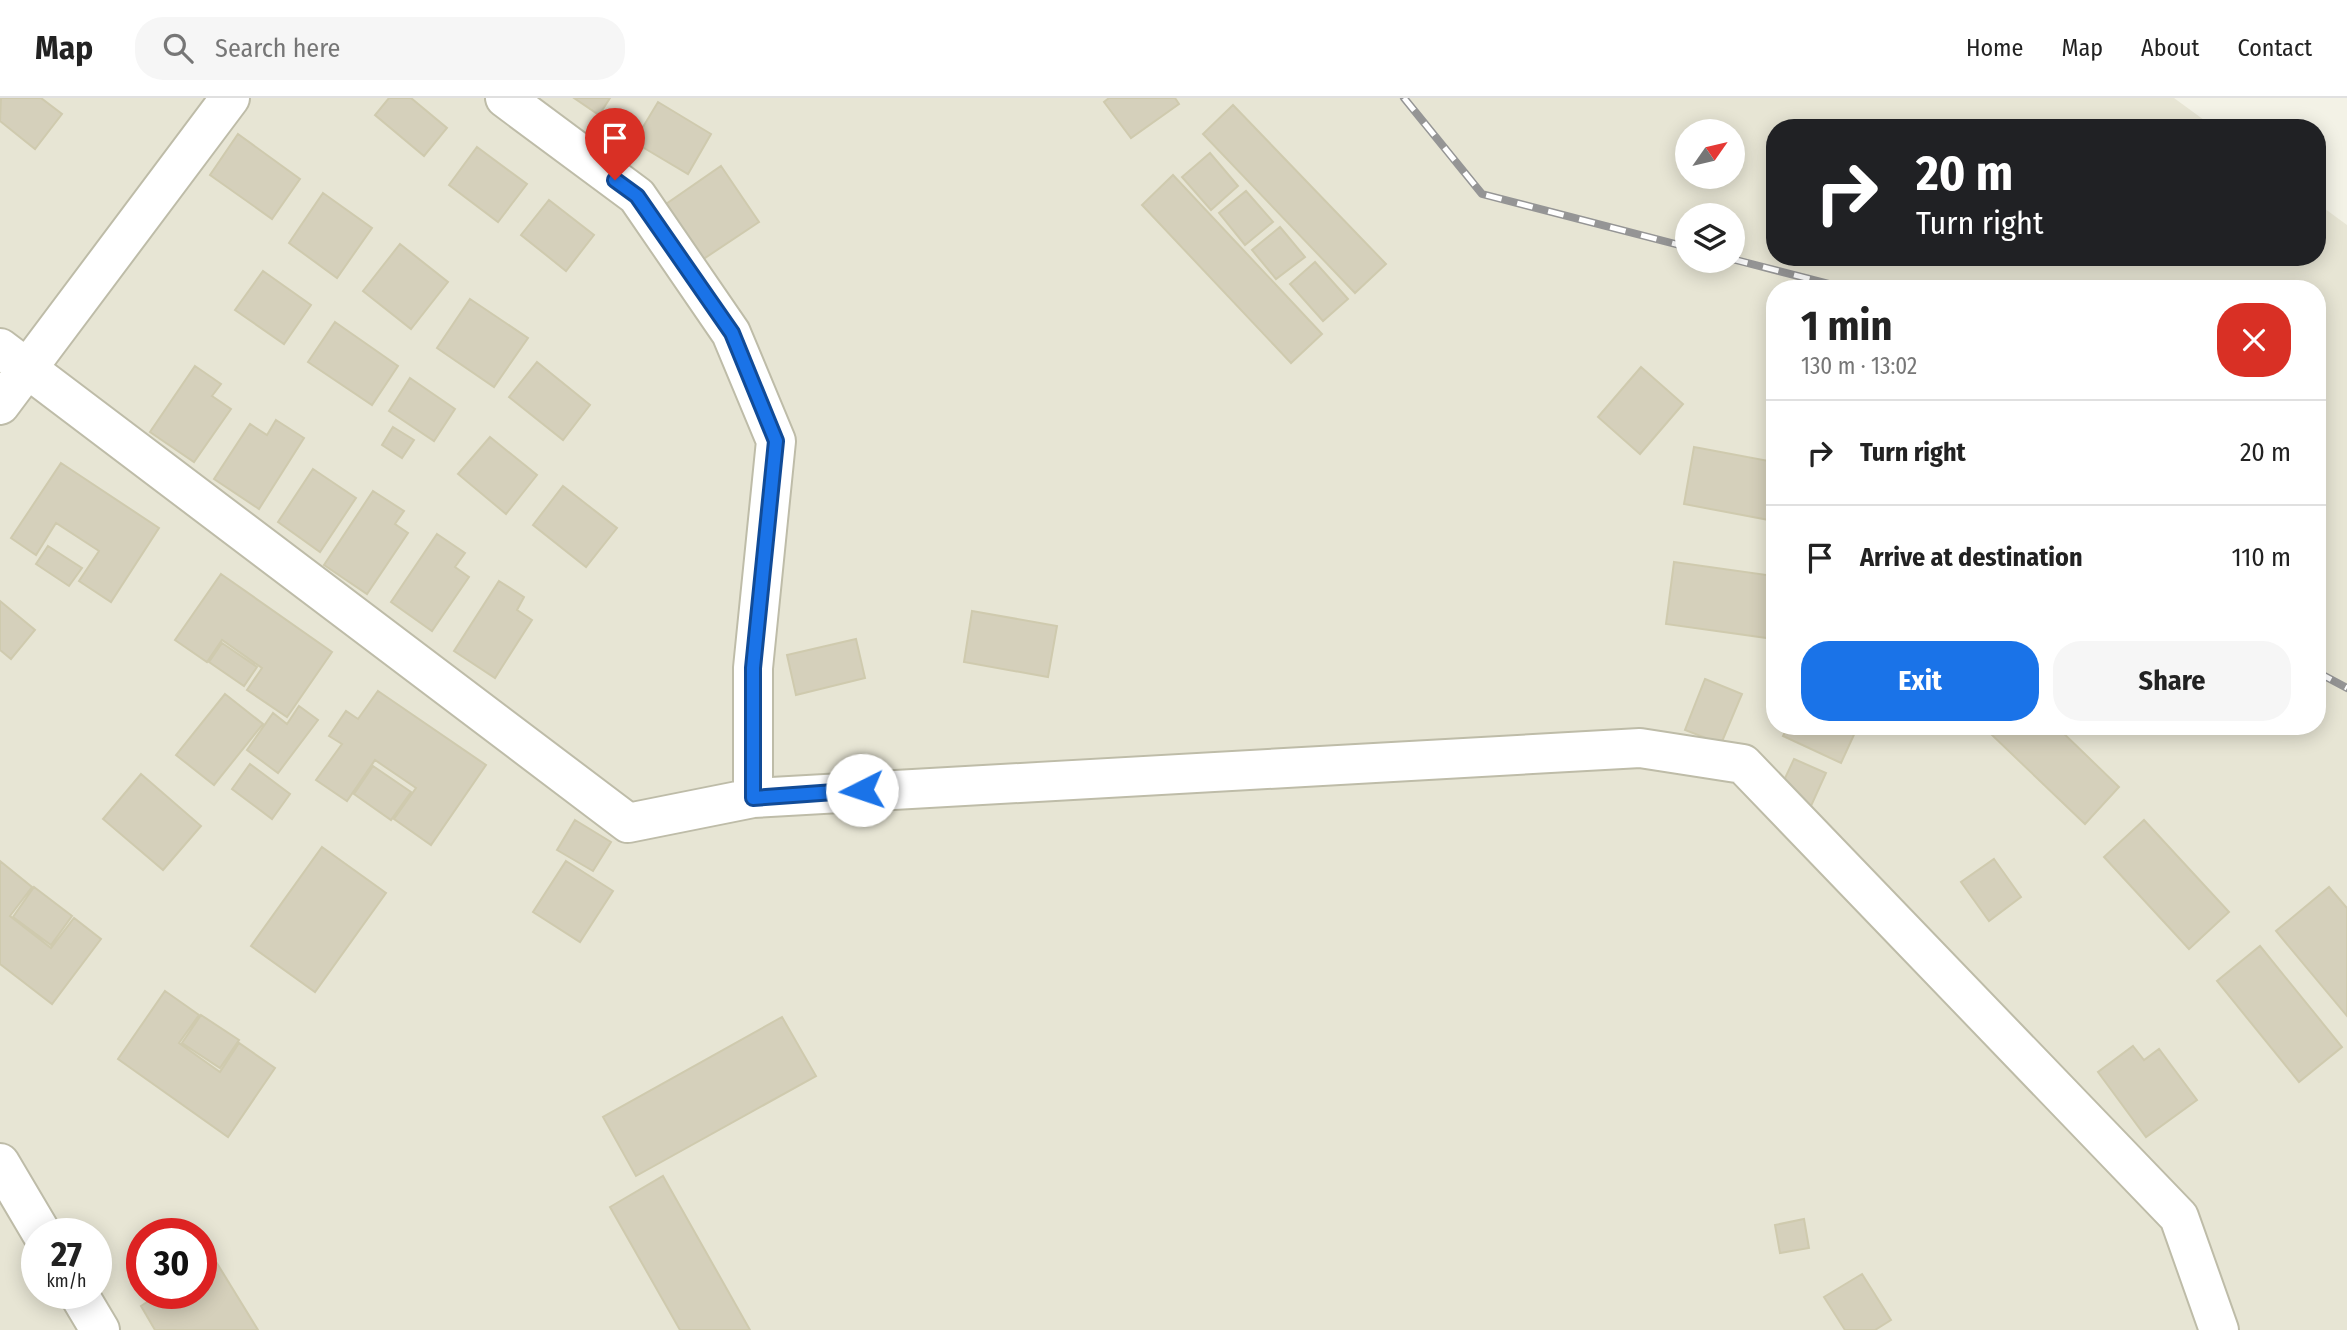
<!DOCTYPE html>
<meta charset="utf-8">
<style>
:root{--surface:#fff;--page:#f6f6f6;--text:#222;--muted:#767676;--line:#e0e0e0;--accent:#1a73e8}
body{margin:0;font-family:"Fira Sans Condensed",sans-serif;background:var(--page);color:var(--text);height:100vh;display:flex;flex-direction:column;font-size:26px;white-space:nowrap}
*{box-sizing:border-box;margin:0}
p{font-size:23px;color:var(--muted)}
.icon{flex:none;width:38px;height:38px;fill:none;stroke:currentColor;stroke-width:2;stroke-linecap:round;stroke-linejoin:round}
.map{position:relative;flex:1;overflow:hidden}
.panel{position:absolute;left:1766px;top:182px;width:560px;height:455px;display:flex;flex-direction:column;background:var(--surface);border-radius:28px;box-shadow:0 4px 18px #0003}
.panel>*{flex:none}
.hud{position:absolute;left:1766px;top:21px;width:560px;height:147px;border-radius:28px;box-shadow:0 4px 18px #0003;background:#202124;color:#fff;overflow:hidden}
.needle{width:46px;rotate:56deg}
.fabs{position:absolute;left:1675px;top:21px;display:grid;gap:14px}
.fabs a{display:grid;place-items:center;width:70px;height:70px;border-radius:50%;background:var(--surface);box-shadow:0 4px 18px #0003;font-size:35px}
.speed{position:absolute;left:21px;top:1120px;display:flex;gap:14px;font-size:35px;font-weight:700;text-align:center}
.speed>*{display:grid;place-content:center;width:91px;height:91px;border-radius:50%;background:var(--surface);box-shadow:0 4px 18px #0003;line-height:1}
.speed small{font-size:18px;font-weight:400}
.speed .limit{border:10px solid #d22;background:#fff;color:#111}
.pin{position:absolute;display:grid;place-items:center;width:60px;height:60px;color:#fff;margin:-72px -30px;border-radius:50% 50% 50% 0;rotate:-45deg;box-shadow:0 0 7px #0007}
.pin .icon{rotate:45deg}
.me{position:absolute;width:77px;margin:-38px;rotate:266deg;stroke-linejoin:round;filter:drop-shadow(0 0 5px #0008)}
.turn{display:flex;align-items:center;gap:24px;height:147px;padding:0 35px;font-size:32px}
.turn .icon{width:91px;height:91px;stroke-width:2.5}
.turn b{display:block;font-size:49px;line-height:60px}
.round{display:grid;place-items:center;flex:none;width:74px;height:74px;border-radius:28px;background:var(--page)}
.overview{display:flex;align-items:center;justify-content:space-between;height:119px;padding:0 35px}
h1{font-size:42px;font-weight:700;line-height:52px}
.action{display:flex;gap:14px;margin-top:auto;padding:14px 35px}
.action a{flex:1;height:80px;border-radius:28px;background:var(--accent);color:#fff;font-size:28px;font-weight:700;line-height:80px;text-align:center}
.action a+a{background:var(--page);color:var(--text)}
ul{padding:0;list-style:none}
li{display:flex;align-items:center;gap:21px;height:105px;padding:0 35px;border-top:2px solid var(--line)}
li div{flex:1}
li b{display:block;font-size:26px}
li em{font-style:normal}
header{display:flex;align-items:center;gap:42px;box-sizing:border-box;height:98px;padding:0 35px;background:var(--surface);border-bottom:2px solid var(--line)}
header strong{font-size:33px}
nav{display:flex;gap:38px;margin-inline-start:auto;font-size:24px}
.search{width:490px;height:63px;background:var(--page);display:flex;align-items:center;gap:18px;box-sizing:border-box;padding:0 24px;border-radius:28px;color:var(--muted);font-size:26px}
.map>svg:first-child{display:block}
.residential{fill:#e7e5d4;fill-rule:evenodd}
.building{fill:#d5d0bb;stroke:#cfcaae;stroke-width:2}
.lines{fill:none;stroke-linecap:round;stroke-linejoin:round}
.minor-casing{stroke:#bebca8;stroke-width:42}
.minor{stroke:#fff;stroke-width:38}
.rail-casing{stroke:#959595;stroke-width:8}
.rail{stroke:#fff;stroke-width:5;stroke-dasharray:16;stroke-linecap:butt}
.route-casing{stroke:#114b97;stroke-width:18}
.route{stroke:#1a73e8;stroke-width:12}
</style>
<header>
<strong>Map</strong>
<div class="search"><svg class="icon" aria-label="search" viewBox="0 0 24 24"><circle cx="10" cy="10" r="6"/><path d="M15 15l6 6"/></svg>Search here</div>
<nav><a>Home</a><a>Map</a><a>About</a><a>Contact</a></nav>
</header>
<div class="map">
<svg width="2347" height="1232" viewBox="0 0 2347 1232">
<rect width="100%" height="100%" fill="#f3f2e6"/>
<path class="residential" d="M0,0h2174l41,30h-441v129h543v-54l30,22v1105h-2347zM1687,33h45v46h-45zM1687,117h45v46h-45zM1774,191h543v437h-543zM37,1136h59v59h-59zM142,1136h59v59h-59z"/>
<path class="building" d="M1,0h40l21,16 -27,35 -35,-28z
M389,0h22l36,30 -23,28 -49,-41z
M574,0h36l-11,17z
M1109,0h66l4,6 -48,34 -27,-36z
M658,4l53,32 -23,40 -54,-32z
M1233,7l153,159 -31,29 -152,-159z
M238,36l62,45 -28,40 -62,-44z
M477,49l50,37 -29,38 -49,-37z
M1210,55l28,33 -27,24 -29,-33z
M721,68l38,56 -69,46 -37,-55z
M1173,77l149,159 -31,29 -149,-158z
M1246,93l27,31 -28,23 -26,-32z
M323,95l49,35 -35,50 -48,-35z
M549,102l45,35 -28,36 -45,-36z
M1280,129l25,30 -29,22 -24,-29z
M400,146l48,38 -37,47 -48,-38z
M1315,164l33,37 -25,22 -33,-37z
M263,173l48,34 -27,39 -49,-34z
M470,201l58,39 -34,49 -57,-39z
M335,224l63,44 -26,39 -64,-43z
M537,264l53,43 -27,35 -54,-43z
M195,268l26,18 -9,12 19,13 -37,53 -44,-30z
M1641,269l42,37 -43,50 -42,-37z
M410,280l45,31 -21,32 -45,-30z
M276,322l28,18 -45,71 -45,-30 36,-55 17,11z
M393,329l21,13 -12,18 -20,-13z
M490,339l47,38 -31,39 -48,-40z
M1694,349l80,15v59l-90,-17z
M61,365l98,65 -48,74 -32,-21 20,-30 -43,-28 -20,32 -25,-17z
M313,371l43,29 -36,54 -42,-30z
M563,388l54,42 -31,39 -53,-42z
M373,393l31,20 -9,13 13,9 -41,61 -43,-29z
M437,436l28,19 -10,14 14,10 -37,54 -41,-29z
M48,448l34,22 -13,18 -33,-22z
M1674,464l100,14v63l-108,-15z
M221,476l111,78 -45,65 -40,-27 15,-22 -40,-28 -15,22 -32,-22z
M499,483l25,16 -7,13 15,10 -37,58 -41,-27z
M0,503l35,29 -24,29 -11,-9z
M972,513l85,15 -9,51 -84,-15z
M856,541l9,39 -69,17 -9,-40z
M222,545l35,24 -13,19 -35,-24z
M1705,581l37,15 -21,50 -36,-14z
M378,593l108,74 -55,80 -37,-26 22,-31 -41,-28 -28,41 -31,-21 26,-36 -13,-8 17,-25 12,8z
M225,596l38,30 -49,61 -38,-30z
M299,608l19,14 -40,53 -31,-23 26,-37 14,11z
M1788,628h70l-17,37 -58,-27z
M2000,628h56l63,61 -34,37 -93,-89z
M1794,661l32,14 -15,33 -32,-15z
M250,666l40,30 -18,25 -40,-30z
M373,668l38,26 -20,28 -37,-26z
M141,676l60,52 -38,44 -60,-51z
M575,722l36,22 -18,29 -36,-21z
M2144,722l85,92 -40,37 -85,-92z
M322,749l64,46 -71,99 -64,-46z
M1994,761l27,38 -32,24 -28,-39z
M0,763l32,26 -22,29 41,32 23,-30 27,21 -49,65 -52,-40z
M566,763l47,30 -33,51 -47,-30z
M34,789l38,29 -21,29 -38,-28z
M2329,789l18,21v108l-71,-85z
M2260,848l82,101 -43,35 -82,-101z
M165,893l34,24 -20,28 41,29 19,-29 36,25 -47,69 -110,-78z
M201,917l38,25 -19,28 -38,-25z
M782,919l34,59 -180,100 -33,-59z
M2133,948l11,14 15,-11 38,51 -51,37 -48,-65z
M663,1078l87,154h-70l-70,-123z
M1804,1121l5,29 -29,5 -5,-28z
M215,1162l43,70h-103l-14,-24 20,-13h40v-24z
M1862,1176l29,46 -16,10h-30l-21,-33z"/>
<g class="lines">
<defs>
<path id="minor" d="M505,0l132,98 94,137 45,108 -23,227v130
M0,250l628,475 125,-25 887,-50 103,16 436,453 40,113
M0,307l230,-307
M0,1065l42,71
M78,1195l22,37"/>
</defs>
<use href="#minor" class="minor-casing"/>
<use href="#minor" class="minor"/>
<defs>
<path id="rail" d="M1404,0l78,96 205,53
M1732,161l117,30
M2317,574l30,16"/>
</defs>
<use href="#rail" class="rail-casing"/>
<use href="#rail" class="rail"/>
</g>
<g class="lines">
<defs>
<path id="route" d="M615,82l22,16 95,137 44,108 -23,227v130l109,-8"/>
</defs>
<use href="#route" class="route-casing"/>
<use href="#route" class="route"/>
</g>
</svg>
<div class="fabs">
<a><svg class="needle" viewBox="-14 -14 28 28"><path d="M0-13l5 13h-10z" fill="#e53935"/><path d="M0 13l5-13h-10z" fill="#767676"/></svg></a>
<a><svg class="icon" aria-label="layers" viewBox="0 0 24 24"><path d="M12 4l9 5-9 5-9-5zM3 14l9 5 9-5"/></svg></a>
</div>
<div class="speed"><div>27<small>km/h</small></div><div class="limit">30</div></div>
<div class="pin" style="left:615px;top:82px;background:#d93025"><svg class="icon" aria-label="arrive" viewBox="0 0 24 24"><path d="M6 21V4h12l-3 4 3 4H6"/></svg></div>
<svg class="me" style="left:862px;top:692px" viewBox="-20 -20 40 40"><circle r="19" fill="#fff"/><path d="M0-13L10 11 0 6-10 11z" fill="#1a73e8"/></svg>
<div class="hud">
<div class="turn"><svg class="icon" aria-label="right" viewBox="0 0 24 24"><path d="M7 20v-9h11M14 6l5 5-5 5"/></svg><div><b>20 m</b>Turn right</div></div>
</div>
<section class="panel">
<div class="overview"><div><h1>1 min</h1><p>130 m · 13:02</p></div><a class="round" style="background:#d93025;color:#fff"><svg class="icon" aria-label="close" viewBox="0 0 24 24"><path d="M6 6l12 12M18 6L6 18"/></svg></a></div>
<ul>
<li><svg class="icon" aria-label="right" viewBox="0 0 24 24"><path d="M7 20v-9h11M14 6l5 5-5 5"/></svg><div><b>Turn right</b></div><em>20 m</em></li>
<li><svg class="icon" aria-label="arrive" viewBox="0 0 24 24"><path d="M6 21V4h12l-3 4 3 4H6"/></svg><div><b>Arrive at destination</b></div><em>110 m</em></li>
</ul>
<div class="action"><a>Exit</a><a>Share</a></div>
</section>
</div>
